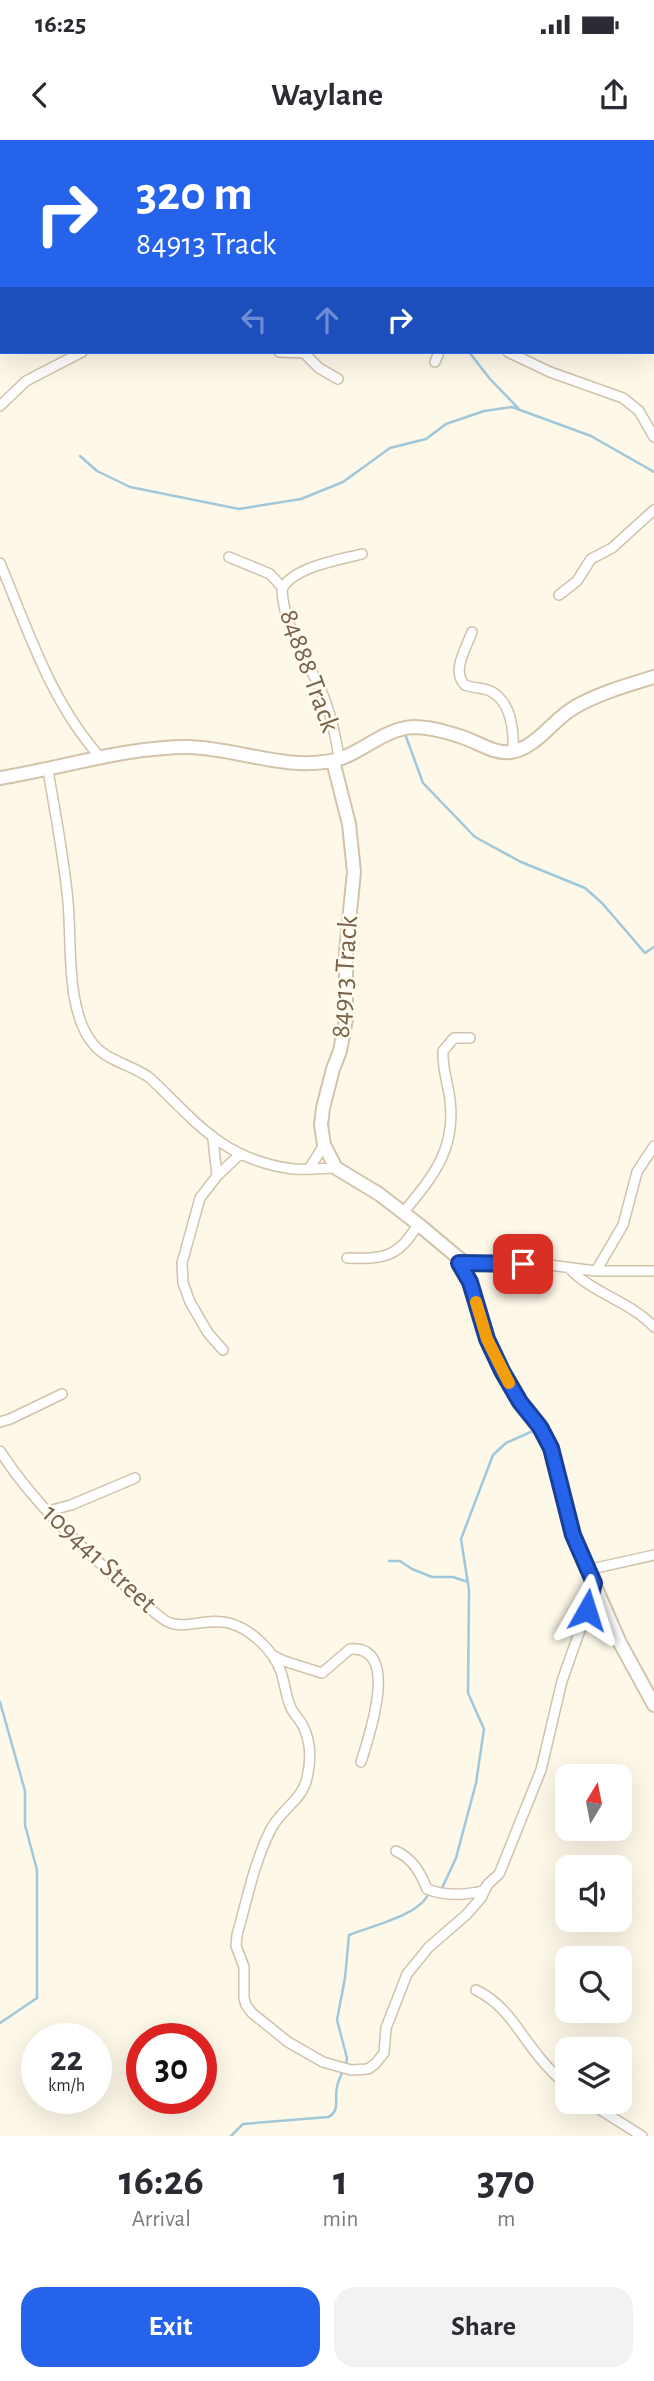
<!DOCTYPE html>
<style>
:root{--surface:#fff;--page:#f2f2f3;--text:#2b2b33;--muted:#7c7c81;--accent:#2563eb}
body{margin:0;font-family:"Alegreya Sans",sans-serif;background:var(--page);color:var(--text);height:100vh;display:flex;flex-direction:column;font-size:26px;white-space:nowrap}
*{box-sizing:border-box;margin:0}
p{font-size:23px;color:var(--muted)}
.icon{flex:none;width:38px;height:38px;fill:none;stroke:currentColor;stroke-width:2;stroke-linecap:round;stroke-linejoin:round}
.map{position:relative;height:1996px;overflow:hidden}
.drawer{display:flex;flex-direction:column;background:var(--surface);flex:1}
.drawer>*{flex:none}
.banner{position:absolute;left:0px;top:0px;width:654px;height:214px;box-shadow:0 7px 28px #0002;background:#2563eb;color:#fff;overflow:hidden}
.needle{width:46px;rotate:10deg}
.tools{position:absolute;left:555px;top:1624px;display:grid;gap:14px}
.tools a{display:grid;place-items:center;width:77px;height:77px;border-radius:14px;background:var(--surface);box-shadow:0 7px 28px #0002;font-size:35px}
.speed{position:absolute;left:21px;top:1883px;display:flex;gap:14px;font-size:35px;font-weight:700;text-align:center}
.speed>*{display:grid;place-content:center;width:91px;height:91px;border-radius:50%;background:var(--surface);box-shadow:0 7px 28px #0002;line-height:1}
.speed small{font-size:18px;font-weight:400}
.speed .limit{border:10px solid #d22;background:#fff;color:#111}
.pin{position:absolute;display:grid;place-items:center;width:60px;height:60px;color:#fff;margin:-30px;border-radius:14px;box-shadow:0 4px 10px #0006}
.me{position:absolute;width:77px;margin:-38px;rotate:6deg;stroke-linejoin:round;filter:drop-shadow(0 0 5px #0008)}
.turn{display:flex;align-items:center;gap:24px;height:147px;padding:0 21px;font-size:32px}
.turn .icon{width:91px;height:91px;stroke-width:2.5}
.turn b{display:block;font-size:49px;line-height:60px}
.lanes{display:flex;align-items:center;height:66px;padding:0 21px;background:#0003;justify-content:center;gap:35px;direction:ltr}
.lanes .off{opacity:.35}
.eta{display:flex;justify-content:space-evenly;align-items:center;height:119px;text-align:center}
.eta b{font-size:42px;font-weight:700;line-height:49px}
.button{display:flex;gap:14px;margin-top:auto;padding:14px 21px}
.button a{flex:1;height:80px;border-radius:21px;background:var(--accent);color:#fff;font-size:28px;font-weight:700;line-height:80px;text-align:center}
.button a+a{background:var(--page);color:var(--text)}
.status{display:flex;justify-content:space-between;align-items:center;height:49px;padding:0 35px;background:var(--surface);direction:ltr}
.status svg{height:19px;fill:currentColor}
header{display:flex;justify-content:space-between;align-items:center;height:91px;padding:0 21px;background:var(--surface);font-size:32px;font-weight:700}
.map>svg:first-child{display:block}
.lines{fill:none;stroke-linecap:round;stroke-linejoin:round}
.stream{stroke:#a0c8da;stroke-width:2.5}
.street-casing{stroke:#d0c2ac;stroke-width:12}
.secondary-casing{stroke:#d3c3aa;stroke-width:16}
.street{stroke:#fff;stroke-width:9}
.secondary{stroke:#fff;stroke-width:12}
.route-casing{stroke:#184099;stroke-width:18}
.route{stroke:#2563eb;stroke-width:12}
.slow{stroke:#f59e0b;stroke-width:12}
.labels{text-anchor:middle;dominant-baseline:central;stroke-width:5;stroke-linejoin:round;paint-order:stroke}
.street-label{font-size:28px;fill:#79624a;stroke:#fffbef}
</style>
<div class="status"><b>16:25</b><svg viewBox="0 0 49 12"><path d="M0 12V9h3v3zM5 12V6h3v6zM10 12V3h3v9zM15 12V0h3v12zM26 1h20v11H26zM47 4h2v5h-2z"/></svg></div>
<header><svg class="icon" aria-label="back" viewBox="0 0 24 24"><path d="M15 5l-7 7 7 7"/></svg>Waylane<svg class="icon" aria-label="share" viewBox="0 0 24 24"><path d="M12 15V3M7 8l5-5 5 5M5 13v7h14v-7"/></svg></header>
<div class="map">
<svg width="654" height="1996" viewBox="0 0 654 1996">
<rect width="100%" height="100%" fill="#fdf8e8"/>
<g class="lines">
<path class="stream" d="M98,2v-2
M0,89h2
M469,212l21,27 30,31
M80,316l17,15 33,16 109,22 62,-10 42,-17 47,-34 36,-9 20,-15 38,-13 28,-4 79,29 63,36
M405,594l18,49 52,54 46,25 64,26 17,15 43,50 9,-6
M389,1421h11l12,8 20,8h21l15,5
M0,1562l25,89v34l12,45v128l-37,25
M442,1748l14,-30 20,-75 8,-54 -16,-36 1,-103 -8,-51 32,-84 13,-12 29,-13
M346,1925l1,-7 -10,-38 8,-42 4,-43c22,-9 73,-20 80,-43
M231,1996l12,-12 85,-7c13,-6 6,-18 9,-30 1,-6 4,-11 6,-17"/>
<defs>
<path id="street" d="M303,0l2,2
M505,0l1,2
M577,0l2,2
M262,2l2,-2
M653,40h1
M653,57h1
M279,212l25,1 15,15 19,11
M508,212l42,20 73,26 16,13 15,26
M435,222l4,-10
M0,266l26,-25 56,-29
M229,417l41,17 12,13
M0,423c28,67 51,140 101,195
M559,455l18,-14 14,-22 21,-11 42,-38
M472,492c-6,16 -21,40 -7,53 8,3 16,3 23,5 24,10 26,40 25,62
M339,618c-4,-27 -10,-54 -23,-78 -14,-28 -33,-58 -34,-91 11,-22 57,-29 80,-35
M48,630c7,43 16,87 20,132 4,41 -3,112 27,144 13,15 39,20 55,32 47,45 74,82 143,91 14,1 29,-1 43,-1
M213,999l4,37
M309,1029l15,-24
M403,1073c30,-37 53,-63 47,-113 -2,-16 -8,-33 -7,-49l11,-13h16
M347,1118c36,1 52,0 71,-34
M459,1123l82,1 55,7h58
M569,1128c24,26 61,33 85,59
M596,1131l27,-46 14,-53 17,-26
M223,1210l-15,-17 -18,-31 -7,-19 -1,-20 18,-65 17,-22 22,-21
M0,1282l10,-3 52,-25
M0,1311c34,53 83,98 130,139 11,10 23,23 36,31 17,10 41,-4 63,2 22,6 44,27 52,49 4,12 5,25 10,36 3,6 9,12 12,18 8,16 8,35 4,52 -5,23 -26,31 -36,51 -17,33 -24,71 -34,106l-1,11 8,21v31l2,7 6,8 36,29 35,20 28,8 17,-1 7,-5 9,-11 2,-25 21,-54 22,-27 37,-32 15,-17 7,-14 11,-10 3,-7 39,-97 21,-89 25,-71 7,-27
M48,1371l23,-6 64,-27
M587,1430l67,-15
M272,1515l12,6 38,12 28,-24c51,-4 19,87 11,113
M396,1711c17,8 24,21 31,38 17,7 38,6 56,2l2,-3
M476,1850c31,15 43,43 64,68 8,10 17,19 27,28
M588,1962l54,34"/>
<path id="secondary" d="M333,621l16,63 5,48 -8,79v68l-6,32 -7,18 -10,39 -2,17 3,20 12,23 43,26 39,30 43,36 -2,3 11,19 17,57 15,32 18,31 20,25 11,21 22,88 47,107 34,62
M0,638c63,-10 124,-31 188,-31 48,1 95,23 143,14 28,-5 51,-32 82,-34 18,0 35,5 52,11 14,5 30,16 45,14 26,-3 43,-33 65,-45 24,-14 53,-22 79,-30"/>
</defs>
<use href="#street" class="street-casing"/>
<use href="#secondary" class="secondary-casing"/>
<use href="#street" class="street"/>
<use href="#secondary" class="secondary"/>
</g>
<g class="lines">
<defs>
<path id="route" d="M523,1124l-64,-1 11,19 17,57 15,32 18,31 20,25 11,21 22,87 21,48 -7,27"/>
</defs>
<use href="#route" class="route-casing"/>
<use href="#route" class="route"/>
<path class="slow" d="M476,1162l11,37 22,44"/>
</g>
<g class="labels">
<g class="street-label">
<text transform="translate(309 531) rotate(70)">84888 Track</text>
<text transform="translate(345 837) rotate(-86)">84913 Track</text>
<text transform="translate(99 1419) rotate(43)">109441 Street</text>
</g>
</g>
</svg>
<div class="tools">
<a><svg class="needle" viewBox="-14 -14 28 28"><path d="M0-13l5 13h-10z" fill="#e53935"/><path d="M0 13l5-13h-10z" fill="#7c7c81"/></svg></a>
<a><svg class="icon" aria-label="sound" viewBox="0 0 24 24"><path d="M4 9h4l5-4v14l-5-4H4zM17 9q2 3 0 6"/></svg></a>
<a><svg class="icon" aria-label="search" viewBox="0 0 24 24"><circle cx="10" cy="10" r="6"/><path d="M15 15l6 6"/></svg></a>
<a><svg class="icon" aria-label="layers" viewBox="0 0 24 24"><path d="M12 4l9 5-9 5-9-5zM3 14l9 5 9-5"/></svg></a>
</div>
<div class="speed"><div>22<small>km/h</small></div><div class="limit">30</div></div>
<div class="pin" style="left:523px;top:1124px;background:#d93025"><svg class="icon" aria-label="arrive" viewBox="0 0 24 24"><path d="M6 21V4h12l-3 4 3 4H6"/></svg></div>
<svg class="me" style="left:587px;top:1470px" viewBox="-20 -20 40 40"><path d="M0-17L14 15 0 8-14 15z" fill="#2563eb" stroke="#fff" stroke-width="4"/></svg>
<div class="banner">
<div class="turn"><svg class="icon" aria-label="right" viewBox="0 0 24 24"><path d="M7 20v-9h11M14 6l5 5-5 5"/></svg><div><b>320 m</b>84913 Track</div></div>
<div class="lanes"><svg class="icon off" aria-label="left" viewBox="0 0 24 24"><path d="M17 20v-9H6M10 6l-5 5 5 5"/></svg><svg class="icon off" aria-label="ahead" viewBox="0 0 24 24"><path d="M12 20V5M6 11l6-6 6 6"/></svg><svg class="icon" aria-label="right" viewBox="0 0 24 24"><path d="M7 20v-9h11M14 6l5 5-5 5"/></svg></div>
</div>
</div>
<section class="drawer">
<div class="eta">
<div><b>16:26</b><p>Arrival</p></div>
<div><b>1</b><p>min</p></div>
<div><b>370</b><p>m</p></div>
</div>
<div class="button"><a>Exit</a><a>Share</a></div>
</section>
